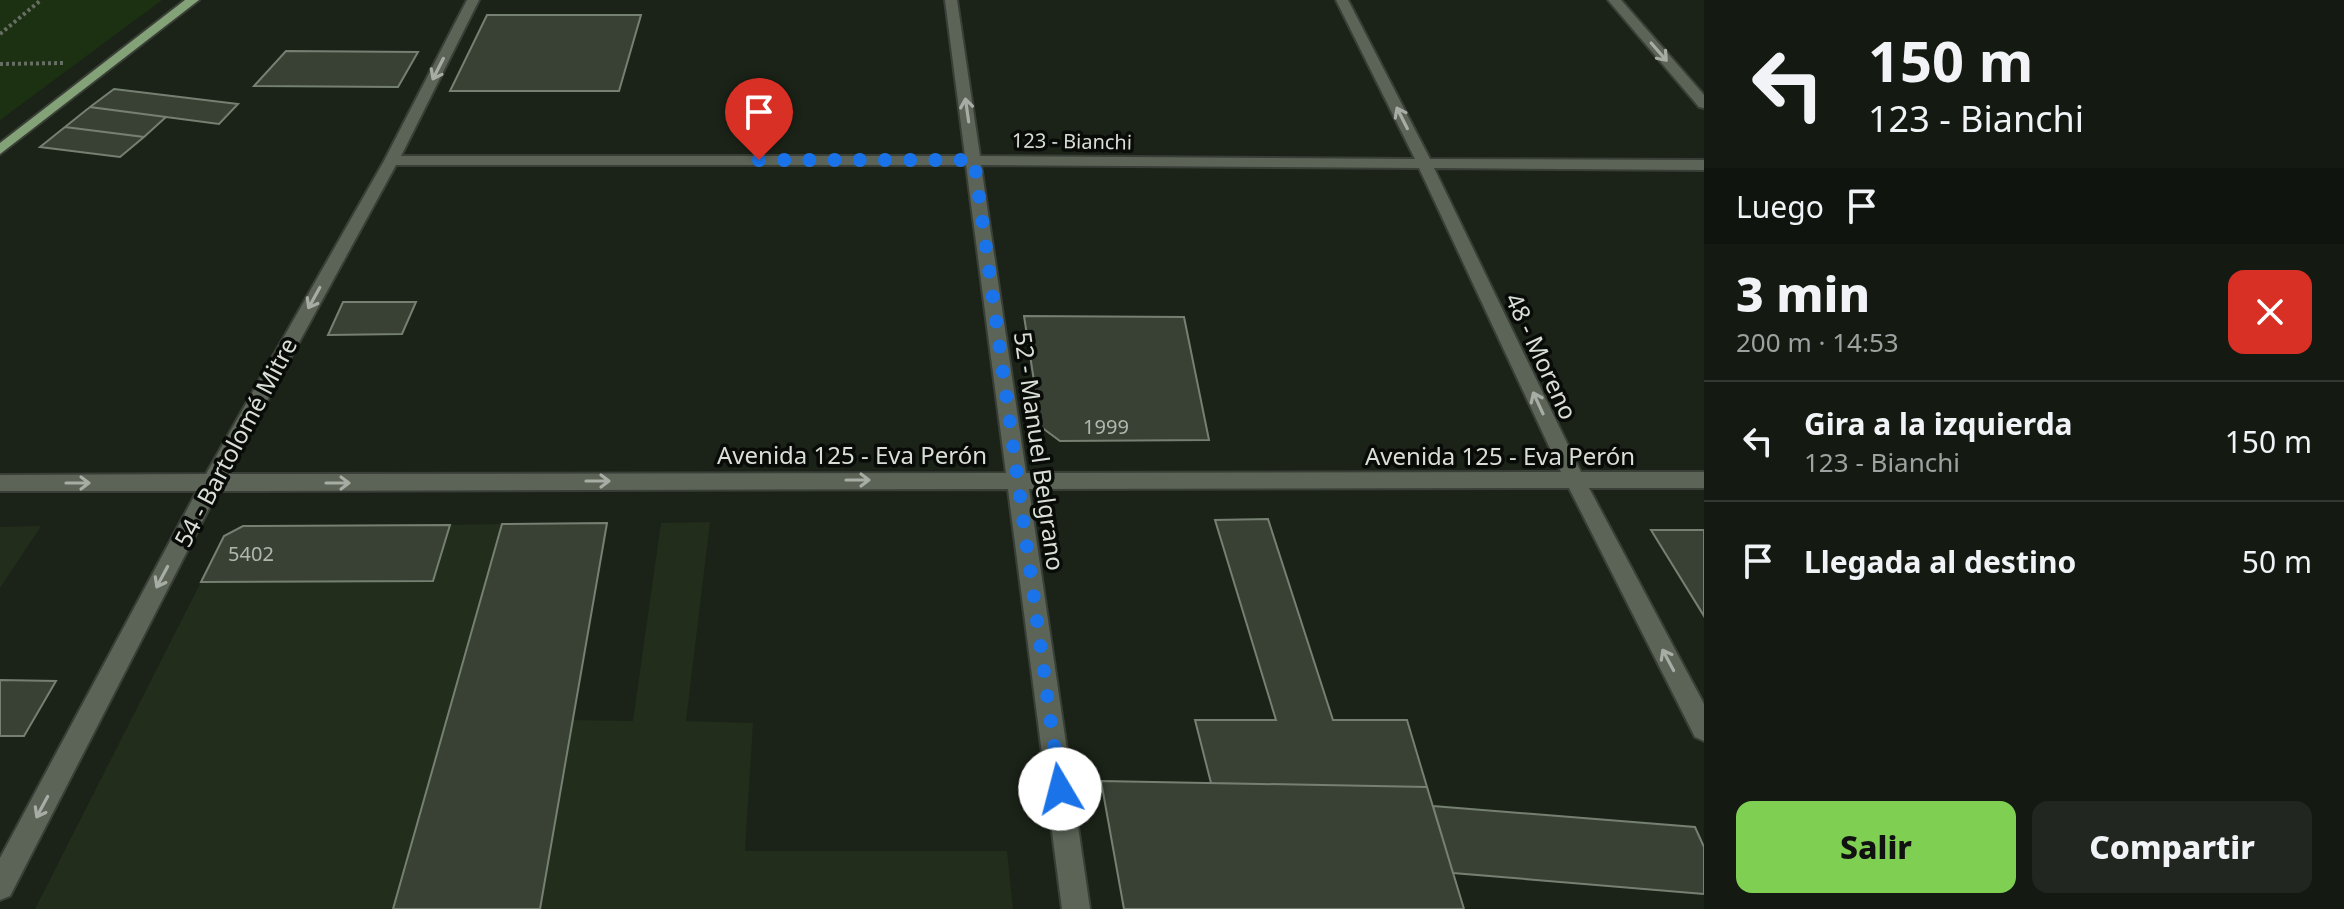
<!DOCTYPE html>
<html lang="es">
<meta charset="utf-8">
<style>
:root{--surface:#141a12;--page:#212720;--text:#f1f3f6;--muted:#9da19f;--line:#333832;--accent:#7fd052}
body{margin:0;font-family:"Noto Sans",sans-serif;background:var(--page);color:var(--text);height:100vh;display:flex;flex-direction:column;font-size:30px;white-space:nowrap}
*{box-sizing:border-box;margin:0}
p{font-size:26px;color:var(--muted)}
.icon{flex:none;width:44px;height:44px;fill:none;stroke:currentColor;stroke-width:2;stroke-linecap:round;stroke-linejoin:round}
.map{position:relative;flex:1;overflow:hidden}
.details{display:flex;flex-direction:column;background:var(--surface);width:640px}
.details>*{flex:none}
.top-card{background:#141a12;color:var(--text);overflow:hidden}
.pin{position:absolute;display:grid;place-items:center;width:68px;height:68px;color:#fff;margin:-82px -34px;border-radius:50% 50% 50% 0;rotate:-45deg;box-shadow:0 0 8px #0007}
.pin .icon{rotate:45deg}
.me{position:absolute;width:88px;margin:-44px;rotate:352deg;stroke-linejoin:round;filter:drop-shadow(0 0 6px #0008)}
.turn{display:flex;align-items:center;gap:28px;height:168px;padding:0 32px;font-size:36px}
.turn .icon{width:104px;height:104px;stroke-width:2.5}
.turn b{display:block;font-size:56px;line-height:68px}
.then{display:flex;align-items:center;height:76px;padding:0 32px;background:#0003;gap:16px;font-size:30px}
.round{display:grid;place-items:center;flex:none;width:84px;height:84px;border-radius:16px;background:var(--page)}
.summary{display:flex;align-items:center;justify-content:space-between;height:136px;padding:0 32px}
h1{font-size:48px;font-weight:800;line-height:60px}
.primary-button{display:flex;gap:16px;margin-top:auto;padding:16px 32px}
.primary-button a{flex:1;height:92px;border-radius:16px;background:var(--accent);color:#111;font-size:32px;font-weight:800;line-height:92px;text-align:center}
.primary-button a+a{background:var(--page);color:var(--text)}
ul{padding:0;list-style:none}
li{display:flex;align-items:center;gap:24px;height:120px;padding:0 32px;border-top:2px solid var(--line)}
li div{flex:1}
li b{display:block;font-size:30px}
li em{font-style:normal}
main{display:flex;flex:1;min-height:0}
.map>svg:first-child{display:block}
.built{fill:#222d1c}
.green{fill:#1c3111}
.building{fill:#394135;stroke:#768072;stroke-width:2}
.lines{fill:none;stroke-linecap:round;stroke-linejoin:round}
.minor-casing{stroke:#393e37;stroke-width:4}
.major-casing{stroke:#393e37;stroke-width:4}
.path{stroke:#676e65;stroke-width:4;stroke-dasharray:3 3;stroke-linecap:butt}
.minor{fill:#5b6457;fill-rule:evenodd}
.major{fill:#84a277;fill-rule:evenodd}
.oneway{stroke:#a7ada4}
.route{stroke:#1a73e8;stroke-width:14;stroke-dasharray:0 25.2}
.labels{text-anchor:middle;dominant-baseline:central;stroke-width:7;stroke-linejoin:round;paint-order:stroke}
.far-street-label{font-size:20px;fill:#d9ded7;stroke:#080b07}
.number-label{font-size:20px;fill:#b1b7ae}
.street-label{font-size:24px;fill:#d9ded7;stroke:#080b07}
</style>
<main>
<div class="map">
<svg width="1704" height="909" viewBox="0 0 1704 909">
<rect width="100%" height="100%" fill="#1b2318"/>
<path class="built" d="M710,522l-24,199 67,2 -8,128h262l6,58h-473l33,-189 60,1 28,-198z
M502,524l-109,385h-358l166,-327 231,-1 18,-56z
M41,526l-41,62v-61z"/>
<path class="green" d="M0,0h162l-162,120z"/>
<path class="building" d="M487,15h154l-22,76h-169z
M286,51l132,1 -20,35 -144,-1z
M114,89l124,15 -19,20 -129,-17z
M90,107l76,10 -22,20 -79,-10z
M65,127l79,10 -24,20 -80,-10z
M343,302h73l-14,32 -74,1z
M1024,316l160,1 25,123 -149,1 -19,-14z
M1268,519l65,201h74l20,67 -216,-4 -16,-63h81l-61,-200z
M607,523l-67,386h-147l109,-385z
M450,525l-17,56 -232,1 23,-46 19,-10z
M1651,530h53v86z
M0,680l56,1 -32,55h-24z
M1101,781l326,6 37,122h-340z
M1433,806l262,21 9,20v47l-251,-21z"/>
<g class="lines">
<defs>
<path id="minor" d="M467,0h12l-78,156h564l-20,-156h12l23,156 435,3 -79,-159h12l82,159 274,1v10l-270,-2 147,304h123v16h-115l115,216v37l-9,-4 -126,-249 -540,1 61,420h-28l-54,-420 -790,2 -208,405 -10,4v-42l197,-367h-197v-16l206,-1 178,-313zM396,165h570l40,308 -779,1zM981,165l438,3 142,304 -535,1z
M1608,0h13l83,95v13l-5,-1z"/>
<path id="major" d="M185,0h14l-199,154v-11z"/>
</defs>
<use href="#minor" class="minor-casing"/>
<use href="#major" class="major-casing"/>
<path class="path" d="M0,34l41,-34
M0,64l64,-1"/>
<use href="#minor" class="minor"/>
<use href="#major" class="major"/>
</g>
<defs><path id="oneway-shaft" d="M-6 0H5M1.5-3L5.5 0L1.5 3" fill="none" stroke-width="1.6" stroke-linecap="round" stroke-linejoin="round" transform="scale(2)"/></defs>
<g class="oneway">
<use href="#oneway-shaft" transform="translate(1659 52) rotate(49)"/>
<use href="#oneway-shaft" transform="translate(438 69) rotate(117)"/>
<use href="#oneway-shaft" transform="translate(967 110) rotate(-98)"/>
<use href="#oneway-shaft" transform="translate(1402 118) rotate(-117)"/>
<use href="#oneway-shaft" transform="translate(314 298) rotate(119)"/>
<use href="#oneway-shaft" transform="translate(1538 403) rotate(-115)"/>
<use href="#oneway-shaft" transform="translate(858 480)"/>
<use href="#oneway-shaft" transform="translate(598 481)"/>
<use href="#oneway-shaft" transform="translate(78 483)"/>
<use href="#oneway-shaft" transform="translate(338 483)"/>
<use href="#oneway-shaft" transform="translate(162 577) rotate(118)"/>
<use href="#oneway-shaft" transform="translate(1668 660) rotate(-118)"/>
<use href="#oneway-shaft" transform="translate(42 807) rotate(118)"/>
</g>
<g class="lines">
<path class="route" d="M759,160h215l86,629"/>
</g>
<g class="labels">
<g class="far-street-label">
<text transform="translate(1072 141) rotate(1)">123 - Bianchi</text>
</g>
<g class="number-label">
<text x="1106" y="426">1999</text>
<text x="251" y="553">5402</text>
</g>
<g class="street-label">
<text transform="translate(1542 356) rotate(65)">48 - Moreno</text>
<text transform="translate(235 442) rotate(-62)">54 - Bartolomé Mitre</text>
<text transform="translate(1040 451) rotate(82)">52 - Manuel Belgrano</text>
<text x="852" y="454">Avenida 125 - Eva Perón</text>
<text x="1500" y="455">Avenida 125 - Eva Perón</text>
</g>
</g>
</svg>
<div class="pin" style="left:759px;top:160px;background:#d93025"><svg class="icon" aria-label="arrive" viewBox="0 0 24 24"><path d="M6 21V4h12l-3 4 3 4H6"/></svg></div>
<svg class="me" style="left:1060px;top:789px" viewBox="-20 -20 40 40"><circle r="19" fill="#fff"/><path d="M0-13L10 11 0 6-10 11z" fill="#1a73e8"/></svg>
</div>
<section class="details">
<div class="top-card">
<div class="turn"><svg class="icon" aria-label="left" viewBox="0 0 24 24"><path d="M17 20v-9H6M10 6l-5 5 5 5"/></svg><div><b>150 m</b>123 - Bianchi</div></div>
<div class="then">Luego<svg class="icon" aria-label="arrive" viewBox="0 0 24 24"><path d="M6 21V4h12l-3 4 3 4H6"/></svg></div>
</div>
<div class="summary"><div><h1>3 min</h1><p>200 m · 14:53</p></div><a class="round" style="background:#d93025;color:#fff"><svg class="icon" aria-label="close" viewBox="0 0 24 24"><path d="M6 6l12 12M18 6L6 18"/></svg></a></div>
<ul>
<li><svg class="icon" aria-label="left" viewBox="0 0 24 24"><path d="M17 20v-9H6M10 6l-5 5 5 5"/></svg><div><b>Gira a la izquierda</b><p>123 - Bianchi</p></div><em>150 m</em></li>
<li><svg class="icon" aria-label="arrive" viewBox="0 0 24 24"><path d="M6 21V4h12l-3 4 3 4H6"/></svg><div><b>Llegada al destino</b></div><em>50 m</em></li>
</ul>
<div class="primary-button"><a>Salir</a><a>Compartir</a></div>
</section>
</main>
